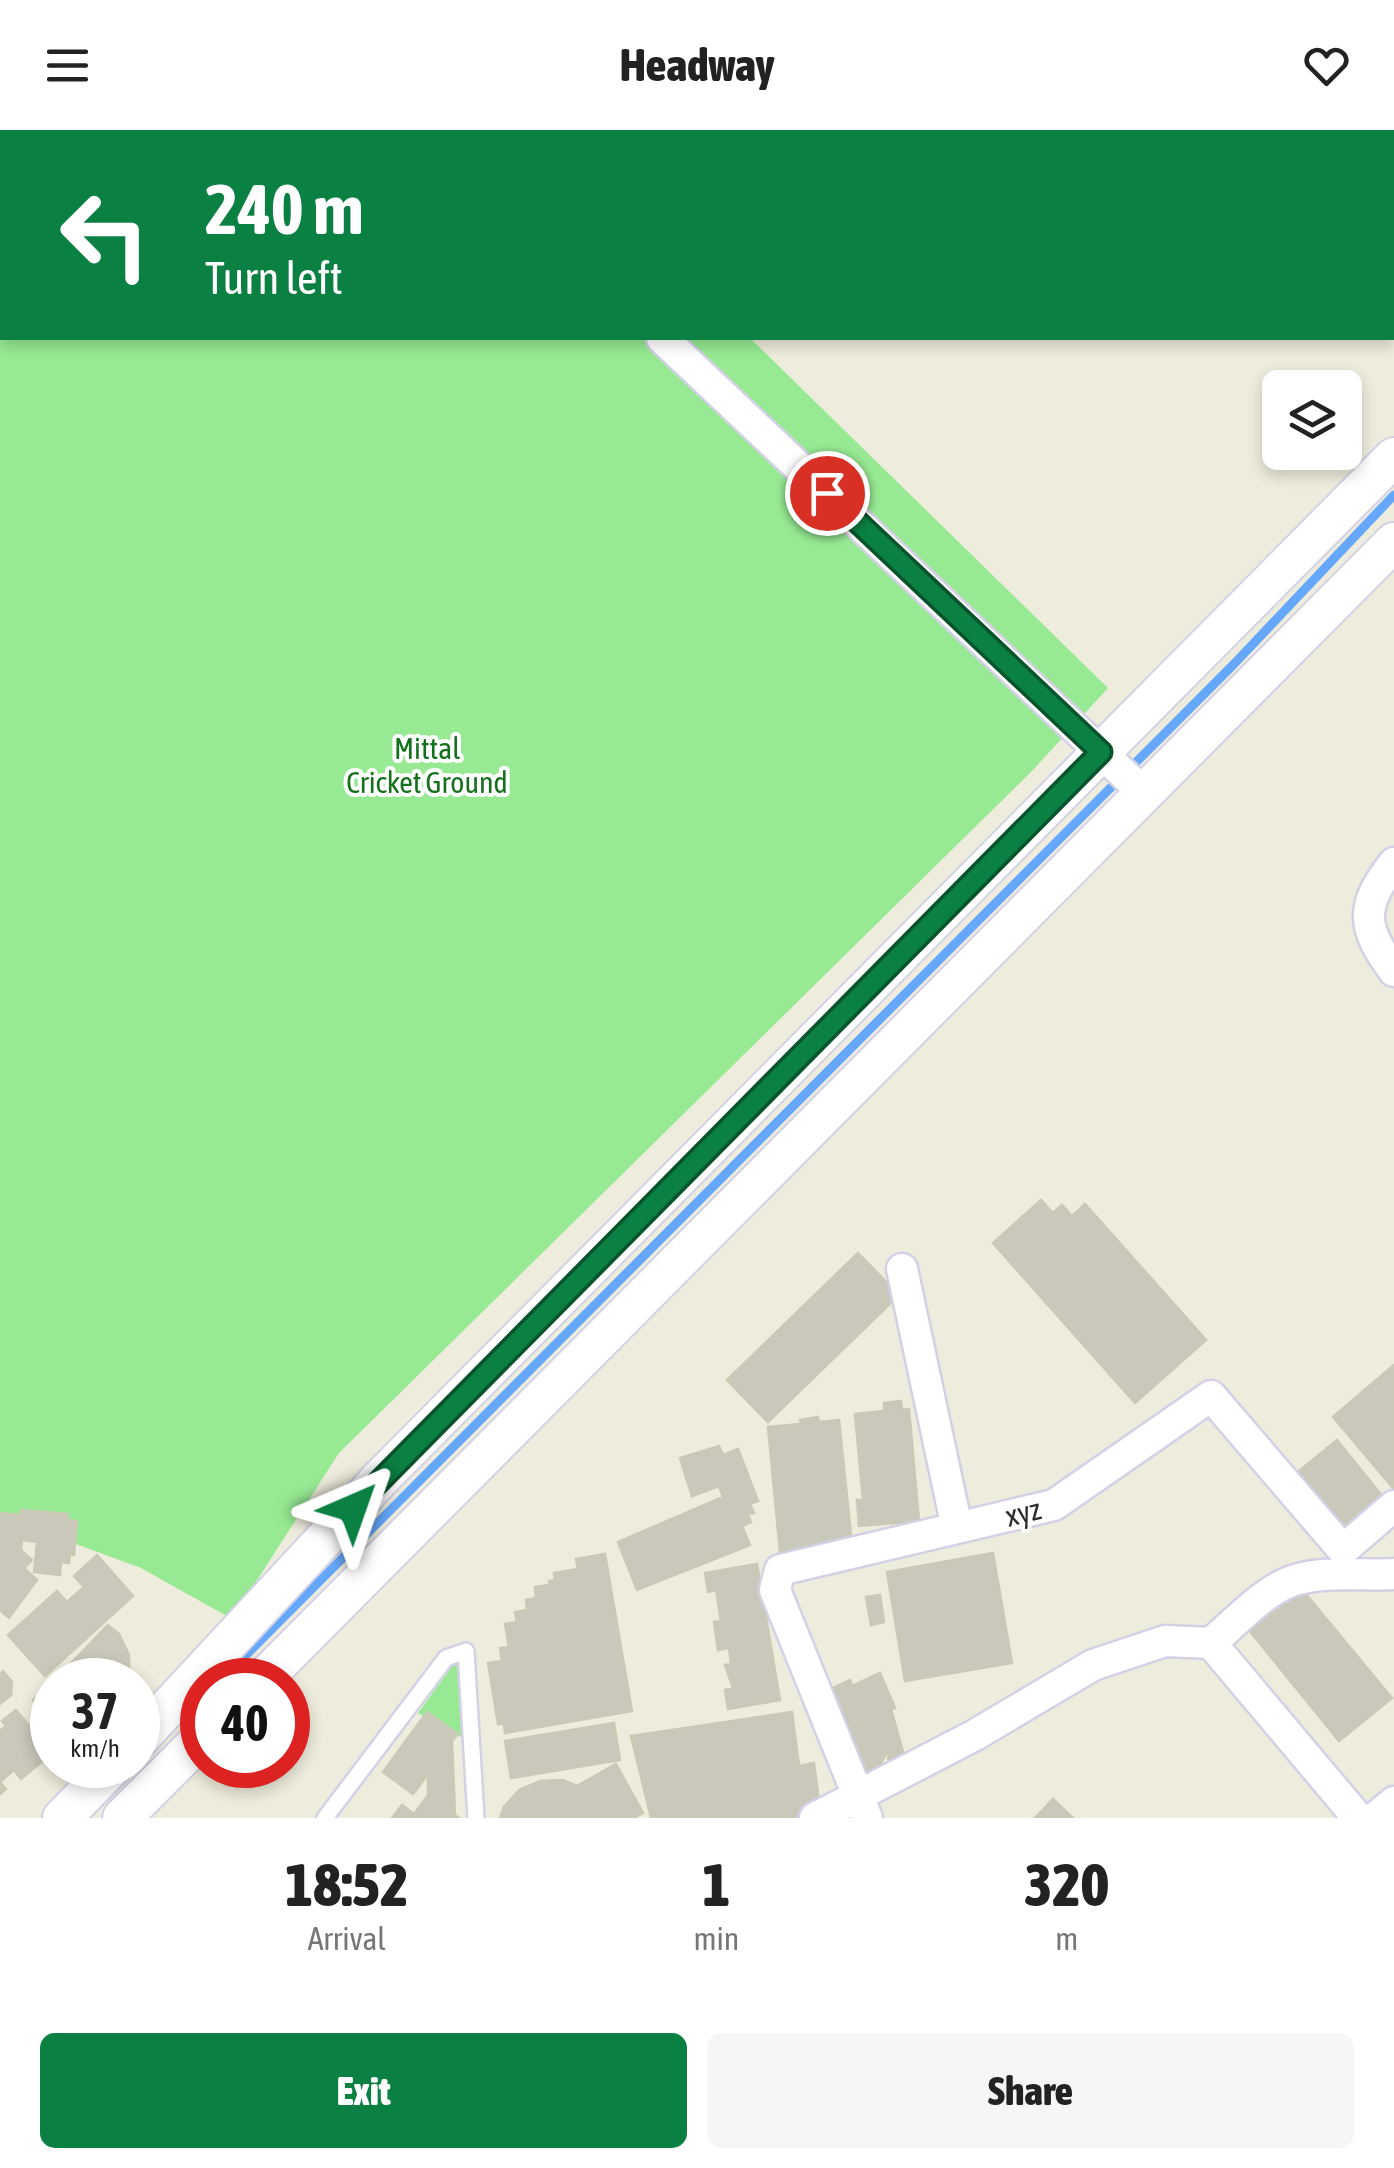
<!DOCTYPE html>
<style>
:root{--surface:#fff;--page:#f6f6f6;--text:#222;--muted:#767676;--accent:#0b8043}
body{margin:0;font-family:"Asap Condensed",sans-serif;background:var(--page);color:var(--text);height:100vh;display:flex;flex-direction:column;font-size:38px;white-space:nowrap}
*{box-sizing:border-box;margin:0}
p{font-size:32px;color:var(--muted)}
.icon{flex:none;width:55px;height:55px;fill:none;stroke:currentColor;stroke-width:2;stroke-linecap:round;stroke-linejoin:round}
.map{position:relative;height:1688px;overflow:hidden}
.panel{display:flex;flex-direction:column;background:var(--surface);flex:1}
.panel>*{flex:none}
.top-card{position:absolute;left:0px;top:0px;width:1395px;height:210px;box-shadow:0 5px 15px #0003;background:#0b8043;color:#fff;overflow:hidden}
.fabs{position:absolute;left:1262px;top:240px;display:grid;gap:20px}
.fabs a{display:grid;place-items:center;width:100px;height:100px;border-radius:15px;background:var(--surface);box-shadow:0 5px 15px #0003;font-size:50px}
.speed{position:absolute;left:30px;top:1528px;display:flex;gap:20px;font-size:50px;font-weight:700;text-align:center}
.speed>*{display:grid;place-content:center;width:130px;height:130px;border-radius:50%;background:var(--surface);box-shadow:0 5px 15px #0003;line-height:1}
.speed small{font-size:25px;font-weight:400}
.speed .limit{border:15px solid #d22;background:#fff;color:#111}
.pin{position:absolute;display:grid;place-items:center;width:85px;height:85px;color:#fff;margin:-42px;border:5px solid #fff;border-radius:50%;box-shadow:0 2px 10px #0007}
.me{position:absolute;width:110px;margin:-55px;rotate:43deg;stroke-linejoin:round;filter:drop-shadow(0 0 8px #0008)}
.turn{display:flex;align-items:center;gap:35px;height:210px;padding:0 40px;font-size:45px}
.turn .icon{width:130px;height:130px;stroke-width:2.5}
.turn b{display:block;font-size:70px;line-height:85px}
.eta{display:flex;justify-content:space-evenly;align-items:center;height:170px;text-align:center}
.eta b{font-size:60px;font-weight:800;line-height:70px}
.cta{display:flex;gap:20px;margin-top:auto;padding:20px 40px}
.cta a{flex:1;height:115px;border-radius:15px;background:var(--accent);color:#fff;font-size:40px;font-weight:800;line-height:115px;text-align:center}
.cta a+a{background:var(--page);color:var(--text)}
header{display:flex;justify-content:space-between;align-items:center;height:130px;padding:0 40px;background:var(--surface);font-size:45px;font-weight:800}
.map>svg:first-child{display:block}
.green{fill:#97ea93}
.lines{fill:none;stroke-linecap:round;stroke-linejoin:round}
.stream{stroke:#65a7fa;stroke-width:9}
.building{fill:#cac8bb;stroke:#cac9b5;stroke-width:2.5}
.service-casing{stroke:#d3d1e5;stroke-width:20}
.minor-casing{stroke:#d3d1e5;stroke-width:35}
.tertiary-casing{stroke:#d3d1e5;stroke-width:42}
.service{stroke:#fff;stroke-width:15}
.minor{stroke:#fff;stroke-width:30}
.tertiary{stroke:#fff;stroke-width:38}
.route-casing{stroke:#07532c;stroke-width:25}
.route{stroke:#0b8043;stroke-width:18}
.labels{text-anchor:middle;dominant-baseline:central;stroke-width:8;stroke-linejoin:round;paint-order:stroke}
.park-label{font-size:30px;fill:#13701b;stroke:#fff}
.street-label{font-size:30px;fill:#2b2b2b;stroke:#fff}
</style>
<header><svg class="icon" aria-label="menu" viewBox="0 0 24 24"><path d="M4 6h16M4 12h16M4 18h16"/></svg>Headway<svg class="icon" aria-label="heart" viewBox="0 0 24 24"><path d="M12 20l-8-8c-3-5 5-10 8-4 3-6 11-1 8 4z"/></svg></header>
<div class="map">
<svg width="1394" height="1688" viewBox="0 0 1394 1688">
<rect width="100%" height="100%" fill="#eeecdc"/>
<path class="green" d="M0,0h538l2,2h-538v206h748l358,350 -76,83 -693,682 -107,166 -91,-51 -141,-52z
M458,1528l11,83 -51,-28z"/>
<g class="lines">
<path class="stream" d="M221,1550l1013,-1016 160,-169"/>
</g>
<path class="building" d="M1041,1070l12,13 9,-8 10,11 13,-12 121,136 -71,63 -142,-160z
M858,1123l41,42 -131,127 -41,-42z
M1394,1235v124l-61,-72z
M901,1271l1,9 7,-1 10,112 -60,5 -2,-26h6l-8,-86 29,-3v-8z
M818,1287l1,5 20,-2 13,124 -72,8 -12,-125 33,-3 -1,-4z
M1337,1310l46,57 -44,36 -46,-57z
M719,1316l4,9 15,-6 20,52 -8,3 4,9 -6,1 3,8 -9,4 8,19 -113,45 -19,-48 105,-45 -4,-11 -27,10 -12,-38z
M21,1380l47,4v6l9,1 -3,34 -4,-1 -1,9 -8,-1 -1,13 -26,-3 3,-30 -15,-2 -1,10 11,10 -8,8 13,12 -28,38 -9,-8v-97l20,2z
M993,1423l19,110 -107,18 -18,-109z
M605,1424l27,157 -127,22 -1,-9h-6l-10,-61 14,-2 -2,-13 9,-1 -4,-23 12,-2 -2,-10 12,-2 -1,-10 10,-2 -1,-11 14,-2v-4l6,-1 -1,-7 24,-4 -2,-10z
M97,1425l36,41 -88,80 -37,-41 49,-44 10,11 17,-15 -10,-11z
M757,1434l23,136 -52,9 -3,-19 8,-2 -8,-23 6,-1 -2,-16 -11,2 -4,-28 7,-1 -5,-31 -8,2 -3,-19z
M1300,1457l92,111 -53,43 -91,-112z
M880,1465l4,27 -13,3 -5,-28z
M108,1495l11,9 10,21v25h-74z
M3,1541l9,11 -1,13 -11,9v-30z
M880,1543l15,35 -4,1 16,57 -19,-7 2,-12 -17,30 -16,-4 -28,-83 21,-10 2,6z
M52,1553v39l-19,-22z
M16,1580l16,19 4,-4 12,14 -5,4 9,10 -31,26 -7,-9 -14,12 6,7 -6,5v-63l6,-5 -4,-5z
M427,1582l31,22 -6,7 3,74 4,3h-67l10,-13 12,9 14,-19v-21l-15,20 -30,-22z
M792,1582l7,54 15,-3 6,46 -14,9h-155l-20,-82z
M614,1593l6,37 -109,18 -6,-37z
M616,1634l27,49 -10,5h-133l4,-11 15,-17 21,-9 23,-1 14,6z
M1053,1669l20,19h-38z"/>
<g class="lines">
<defs>
<path id="service" d="M325,1688l121,-160 20,-7 10,167"/>
<path id="minor" d="M442,0l3,2
M130,2l8,-2
M0,43l2,-1
M662,208l483,456
M1394,733c-35,44 -32,65 0,108
M902,1139l55,259
M1211,1513c25,-21 51,-51 81,-62 31,-11 70,-5 102,-7
M815,1688l160,-83 118,-70 72,-24 46,2 147,175
M867,1688l-92,-228 5,-20 274,-65 157,-109 132,154 51,-44
M1375,1688l19,-16"/>
<path id="tertiary" d="M262,1550l1132,-1138
M138,1610l242,-261 1014,-1022
M62,1688l52,-53
M122,1688l80,-80"/>
</defs>
<use href="#service" class="service-casing"/>
<use href="#minor" class="minor-casing"/>
<use href="#tertiary" class="tertiary-casing"/>
<use href="#service" class="service"/>
<use href="#minor" class="minor"/>
<use href="#tertiary" class="tertiary"/>
</g>
<g class="lines">
<defs>
<path id="route" d="M353,1378l748,-756 -274,-259"/>
</defs>
<use href="#route" class="route-casing"/>
<use href="#route" class="route"/>
</g>
<g class="labels">
<g class="park-label">
<text x="427" y="618">Mittal<tspan x="427" dy="34">Cricket Ground</tspan></text>
</g>
<g class="street-label">
<text transform="translate(1023 1382) rotate(-14)">xyz</text>
</g>
</g>
</svg>
<div class="fabs">
<a><svg class="icon" aria-label="layers" viewBox="0 0 24 24"><path d="M12 4l9 5-9 5-9-5zM3 14l9 5 9-5"/></svg></a>
</div>
<div class="speed"><div>37<small>km/h</small></div><div class="limit">40</div></div>
<div class="pin" style="left:827px;top:363px;background:#d93025"><svg class="icon" aria-label="arrive" viewBox="0 0 24 24"><path d="M6 21V4h12l-3 4 3 4H6"/></svg></div>
<svg class="me" style="left:353px;top:1378px" viewBox="-20 -20 40 40"><path d="M0-17L14 15 0 8-14 15z" fill="#0b8043" stroke="#fff" stroke-width="4"/></svg>
<div class="top-card">
<div class="turn"><svg class="icon" aria-label="left" viewBox="0 0 24 24"><path d="M17 20v-9H6M10 6l-5 5 5 5"/></svg><div><b>240 m</b>Turn left</div></div>
</div>
</div>
<section class="panel">
<div class="eta">
<div><b>18:52</b><p>Arrival</p></div>
<div><b>1</b><p>min</p></div>
<div><b>320</b><p>m</p></div>
</div>
<div class="cta"><a>Exit</a><a>Share</a></div>
</section>
